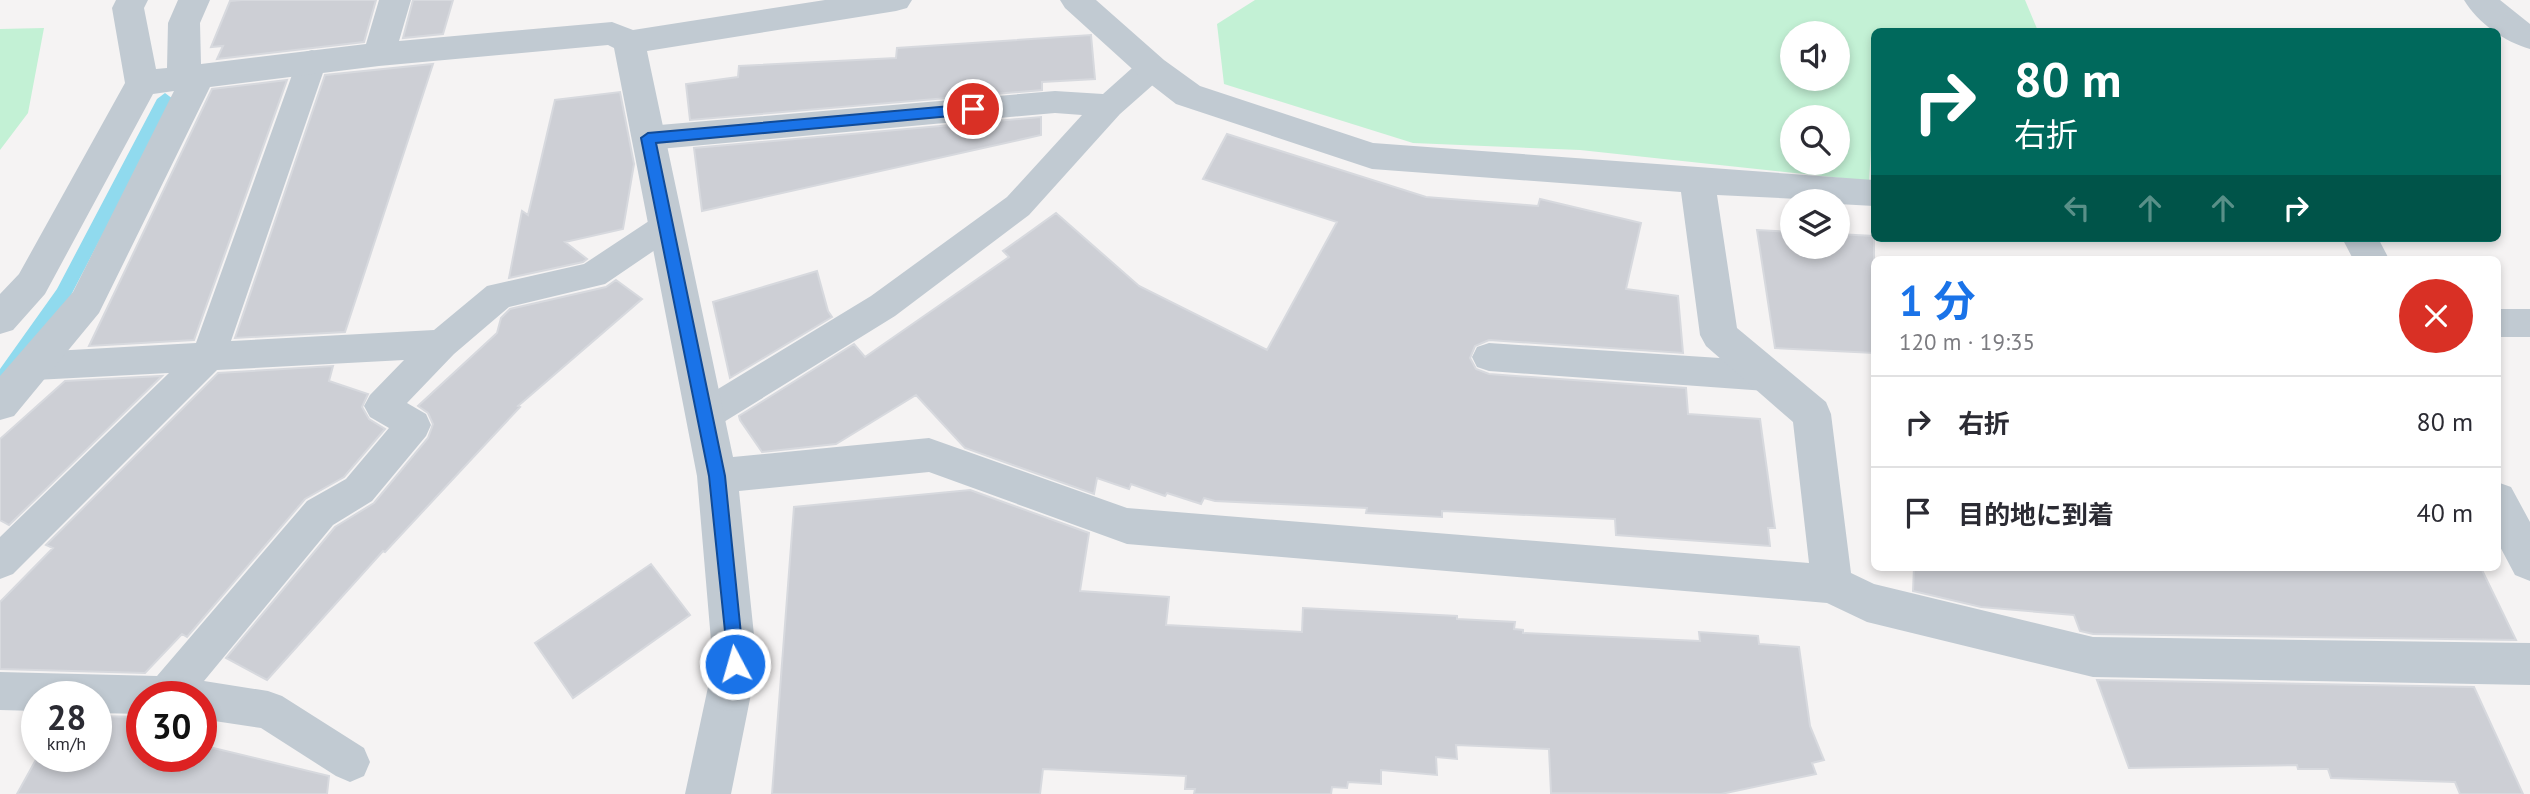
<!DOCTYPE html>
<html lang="ja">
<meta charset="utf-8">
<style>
:root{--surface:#fff;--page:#f2f2f3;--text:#2b2b33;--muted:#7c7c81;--line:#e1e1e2;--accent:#1a73e8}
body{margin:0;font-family:"PT Sans","Noto Sans JP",sans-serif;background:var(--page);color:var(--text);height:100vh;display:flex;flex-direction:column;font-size:26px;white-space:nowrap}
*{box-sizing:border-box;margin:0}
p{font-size:23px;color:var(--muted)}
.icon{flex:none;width:38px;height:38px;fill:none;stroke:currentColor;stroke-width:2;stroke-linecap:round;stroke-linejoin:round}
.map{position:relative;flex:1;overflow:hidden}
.panel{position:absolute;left:1871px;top:256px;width:630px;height:315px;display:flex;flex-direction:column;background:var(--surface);border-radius:10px;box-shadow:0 4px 10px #0003}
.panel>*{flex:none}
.banner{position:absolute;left:1871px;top:28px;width:630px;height:214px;border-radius:10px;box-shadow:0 4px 10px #0003;background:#00695c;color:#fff;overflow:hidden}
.controls{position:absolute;left:1780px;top:21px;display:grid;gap:14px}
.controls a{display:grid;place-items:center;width:70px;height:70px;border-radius:50%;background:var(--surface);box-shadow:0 4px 10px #0003;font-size:35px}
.speed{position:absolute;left:21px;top:681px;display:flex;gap:14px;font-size:35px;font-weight:700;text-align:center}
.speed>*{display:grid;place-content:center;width:91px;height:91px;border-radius:50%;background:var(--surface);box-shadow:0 4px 10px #0003;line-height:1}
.speed small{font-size:18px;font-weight:400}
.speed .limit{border:10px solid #d22;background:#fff;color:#111}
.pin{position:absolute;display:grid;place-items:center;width:60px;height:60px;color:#fff;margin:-30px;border:4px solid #fff;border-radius:50%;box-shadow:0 2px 7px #0007}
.me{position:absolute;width:77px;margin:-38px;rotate:354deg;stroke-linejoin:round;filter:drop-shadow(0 0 5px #0008)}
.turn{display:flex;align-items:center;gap:24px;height:147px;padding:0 28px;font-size:32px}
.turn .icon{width:91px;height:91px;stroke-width:2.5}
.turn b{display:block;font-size:49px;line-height:60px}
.lanes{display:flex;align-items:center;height:66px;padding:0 28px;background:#0003;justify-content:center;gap:35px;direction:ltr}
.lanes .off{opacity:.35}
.round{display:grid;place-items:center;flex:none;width:74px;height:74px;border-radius:37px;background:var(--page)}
.head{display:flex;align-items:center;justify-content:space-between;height:119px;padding:0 28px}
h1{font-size:42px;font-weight:700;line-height:52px;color:var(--accent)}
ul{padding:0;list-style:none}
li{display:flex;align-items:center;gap:21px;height:91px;padding:0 28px;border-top:2px solid var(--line)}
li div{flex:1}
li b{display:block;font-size:26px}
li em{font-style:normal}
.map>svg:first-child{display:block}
.green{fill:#c3f1d5;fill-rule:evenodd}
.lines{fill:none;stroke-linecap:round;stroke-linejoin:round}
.stream{fill:#90daee;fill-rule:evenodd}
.building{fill:#cdcfd5;stroke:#d7d9de;stroke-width:2}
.service{fill:#c1cad2;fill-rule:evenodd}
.minor{fill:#c1cad2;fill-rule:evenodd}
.route{fill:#1a73e8;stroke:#114b97;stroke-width:2}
</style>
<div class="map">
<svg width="2530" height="794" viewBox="0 0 2530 794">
<rect width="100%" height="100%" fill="#f5f3f3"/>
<path class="green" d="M1255,0h770l13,31 -164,1v72l-5,77 -289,-31 -167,-7 -189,-59 -7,-60zM1792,33h46v46h-46zM1792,117h46v46h-46z
M44,28l-16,85 -28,37v-121z"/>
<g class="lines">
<path class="stream" d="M165,93l8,6 -104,200 -63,89 -6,2v-21l57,-80 100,-190z"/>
</g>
<path class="building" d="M242,0h134l-12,42 -147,17 6,-13 -12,1 19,-46z
M413,0h40l-10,34 -40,4z
M1091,35l4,44 -53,3v8l-352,30 -4,-36 52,-7 1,-11 157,-8 1,-10z
M433,64l-88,268 -110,6 90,-263z
M287,80l-93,260 -105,6 123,-257z
M620,92l14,72 -11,65 -58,13 22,17 -4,3 -74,16 13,-67 6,4 27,-115z
M1041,117v18l-339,76 -8,-63z
M1227,134l199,63 112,9 2,-7 101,24 -15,66 52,7 5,57 -194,-13 -14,6 -5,12 6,11 13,5 197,14 2,26 72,5 15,109h-7l2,18 -154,-11 -1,-16 -173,-8v6l-76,-4 1,-5 -152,-7 -11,-3 -3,6 -34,-11 -2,3 -34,-12 -2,5 -32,-11 -3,16 -129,-46 -49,-53 -80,49 -74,8 -22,-32 -1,-4 115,-72 11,13 144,-100 -6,-6 53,-38 83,73 128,64 70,-128 -134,-43z
M1757,230l35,2v15h46v-13l36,2v117l-99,-5z
M817,271l11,40 4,6 -102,61 -17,-76z
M616,280l26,19 -124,107 2,1 -135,145 -2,-1 -116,129 -41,-22 109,-131 39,-24 54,-65 5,-14 -5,-11 -10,-7 79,-73 4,-15 9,-9 96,-22z
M333,366l-4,15 39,13 -6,13 7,12 16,10 -41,48 -39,22 -118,138 -5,-3 -37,39 -145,-4v-67l53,-54 -7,-3 172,-172z
M162,376l-153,149 -9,-5v-81l65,-58z
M970,490l119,43 -9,58 89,6 -3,28 136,7 1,-24 154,8v3l58,3 -1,7 9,1v3l177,8 -1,-9 59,4 1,8 40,3 11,79 14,34 -12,3 4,11 -95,20 -170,-1 -2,-44 -93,-4 1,14 -21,-2 1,18 -56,-5v14l-33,-2 -1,6 -15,-1 -1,7h-137l1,-5h-10l1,-13 -143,-7 -3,25h-268l22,-287z
M651,564l39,51 -117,83 -38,-55z
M1914,567l567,1 35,72 -423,-6 -13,-3 -6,-16 -93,-8 -68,-16z
M2097,680l377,7 49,107h-63l-5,-12 -124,-4 -3,-9h-30l-1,-4 -168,3z
M96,716l46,1v39h59v-11l128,31 -2,18h-310l21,-38h58z"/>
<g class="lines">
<path class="service" d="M312,50l10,3 5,8 -96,280 203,-11 53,-44 97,-22 71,-47 11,-4 11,4 5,9 -5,9 -72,49 -96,23 -55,47 -47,49 19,11 5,11 -5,11 -54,65 -39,24 -129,156 64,10 14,5 82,52 6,14 -6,14 -14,6 -14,-6 -75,-48 -60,-9v-23h-59v18l-46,-1v-17h-59v15l-37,-1v-38l157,4 150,-175 39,-22 43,-51 -19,-11 -6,-11 6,-11 34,-35 -187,10 -204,204 -13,5v-42l169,-164 -134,7 -12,-4 -5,-10 5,-10 12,-4 161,-9 101,-282 5,-8z
M1152,57l11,3 4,8 -4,8 -43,38 -91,101 -134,101 -176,109 -12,4 -12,-4 -6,-11 6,-11 176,-107 136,-99 75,-82 -27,-2 -407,37 -11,-4 -4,-8 4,-8 11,-4 407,-35 48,3 38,-34z
M2497,309h33v28h-33z
M1489,343l277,18 12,5 5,10 -5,10 -12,5 -277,-20 -12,-4 -5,-10 5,-10z"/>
<path class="minor" d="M116,0h32l-4,8 12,61 11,-1 1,-45 10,-23h32l-10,23 1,41 165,-20 13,-44h32l-12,41 213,-19 21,8 192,-30h87l-5,8 -11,3 -249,40 86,406 196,-19 198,70 682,55 -16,-141 -87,-76 -6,-11 -19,-143 -309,-23 -196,-65 -36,-28 -75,-68 -5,-8h36l68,60 36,26 173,57 501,37v26l-36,-2v-3l-121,-6 20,133 89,74 5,12 20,159 23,11 219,53 437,6v42l-437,-8 -226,-55 -40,-19 -700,-59 -198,-72 -190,19 18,173 -26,130h-46l28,-130 -16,-188 -83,-428 -6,-3 -229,21 -169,21 -111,226 -85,103 -14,4v-44l73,-84 101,-201 -21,3 -108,200 -32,36 -13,4v-40l19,-20 106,-191 -13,-75z
M2464,0h36l30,24v25c-25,-7 -52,-26 -66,-49z
M2342,238h36l11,21h-36z
M2497,482l14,5 19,35v59l-15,-6 -18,-34z"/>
</g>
<path class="route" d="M973,104l7,5 -7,5 -317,29 69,333 19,188 -2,6 -7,3 -6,-3 -20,-194 -68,-338 7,-5z"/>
</svg>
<div class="controls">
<a><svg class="icon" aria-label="sound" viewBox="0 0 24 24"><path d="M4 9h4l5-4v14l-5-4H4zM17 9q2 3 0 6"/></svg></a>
<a><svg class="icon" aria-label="search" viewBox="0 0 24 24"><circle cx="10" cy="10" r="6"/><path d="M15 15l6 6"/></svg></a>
<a><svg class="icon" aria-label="layers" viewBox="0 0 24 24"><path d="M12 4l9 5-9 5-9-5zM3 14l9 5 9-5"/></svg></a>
</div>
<div class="speed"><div>28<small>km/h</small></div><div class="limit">30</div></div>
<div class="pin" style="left:973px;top:109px;background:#d93025"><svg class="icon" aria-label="arrive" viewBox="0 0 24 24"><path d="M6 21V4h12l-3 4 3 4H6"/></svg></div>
<svg class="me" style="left:735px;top:664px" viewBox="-20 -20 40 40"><circle r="17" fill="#1a73e8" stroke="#fff" stroke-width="3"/><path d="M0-11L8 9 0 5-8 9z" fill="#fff"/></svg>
<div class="banner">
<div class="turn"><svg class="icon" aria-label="right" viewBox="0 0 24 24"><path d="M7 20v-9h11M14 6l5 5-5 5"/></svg><div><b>80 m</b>右折</div></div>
<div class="lanes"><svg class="icon off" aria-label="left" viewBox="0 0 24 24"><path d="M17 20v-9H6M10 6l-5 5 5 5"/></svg><svg class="icon off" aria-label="ahead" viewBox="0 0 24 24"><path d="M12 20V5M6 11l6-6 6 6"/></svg><svg class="icon off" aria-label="ahead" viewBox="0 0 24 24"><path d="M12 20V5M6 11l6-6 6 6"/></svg><svg class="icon" aria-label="right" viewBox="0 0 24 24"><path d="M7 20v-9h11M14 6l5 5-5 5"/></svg></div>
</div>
<section class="panel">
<div class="head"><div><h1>1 分</h1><p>120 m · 19:35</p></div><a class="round" style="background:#d93025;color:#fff"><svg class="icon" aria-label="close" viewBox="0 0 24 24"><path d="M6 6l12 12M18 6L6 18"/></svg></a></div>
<ul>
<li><svg class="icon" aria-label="right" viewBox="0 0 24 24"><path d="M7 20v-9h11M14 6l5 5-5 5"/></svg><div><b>右折</b></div><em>80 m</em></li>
<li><svg class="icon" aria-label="arrive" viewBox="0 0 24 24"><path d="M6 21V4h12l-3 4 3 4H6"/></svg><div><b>目的地に到着</b></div><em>40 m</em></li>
</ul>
</section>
</div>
